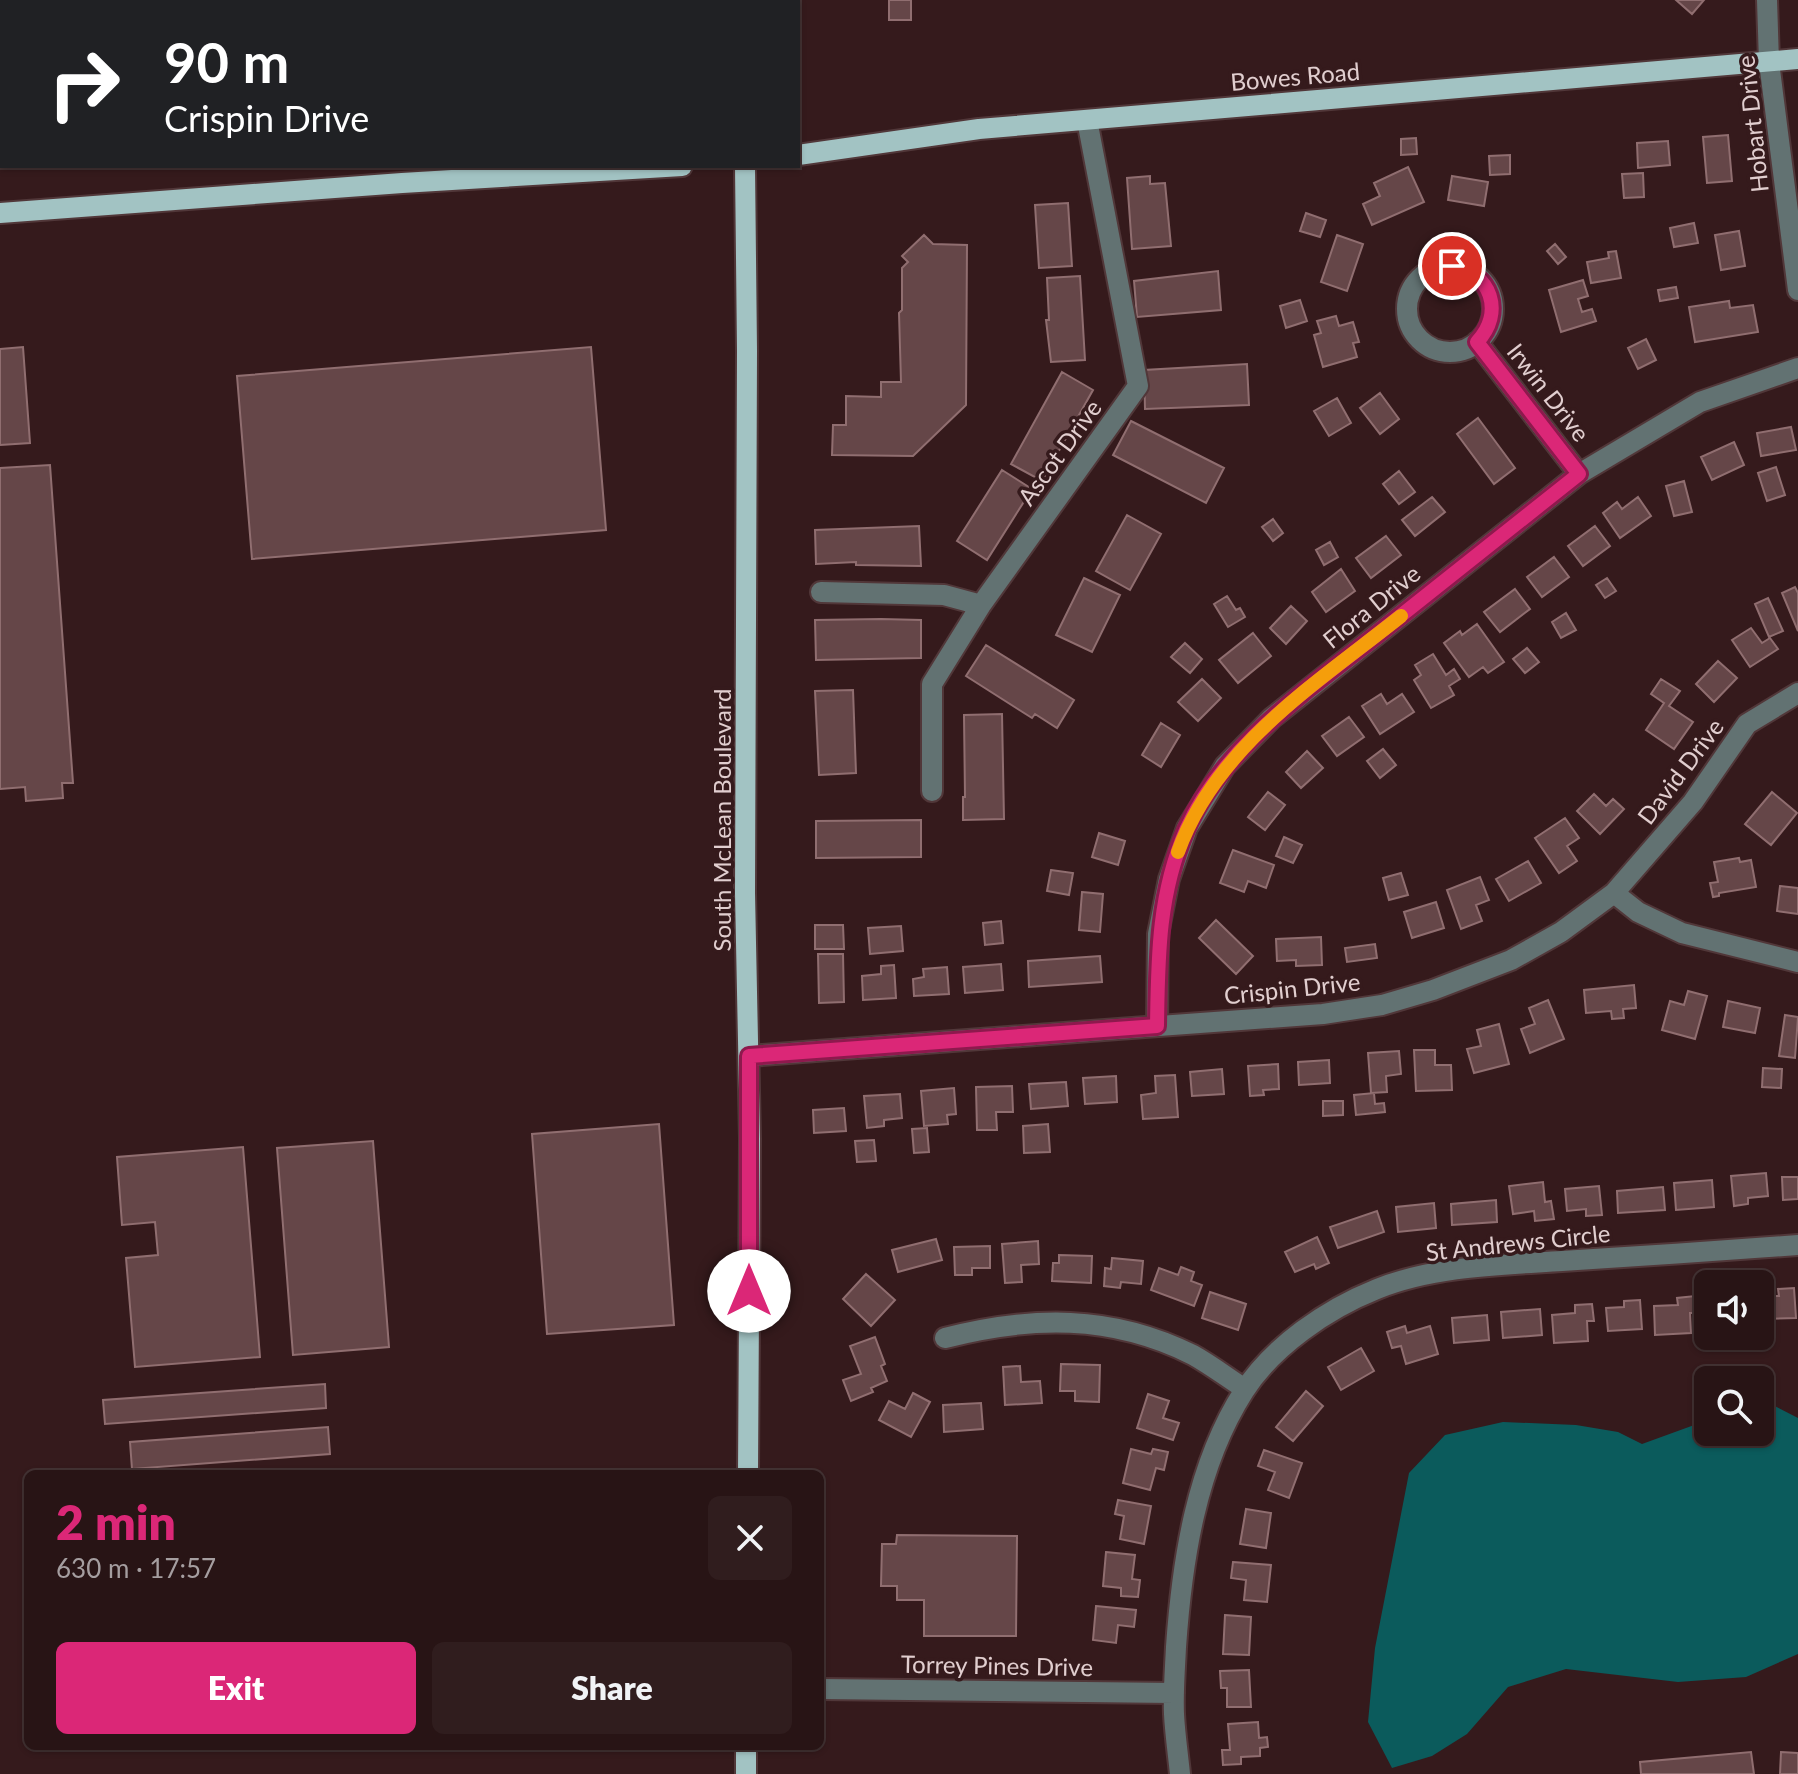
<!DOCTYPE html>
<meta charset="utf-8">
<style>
:root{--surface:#281415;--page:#301d1e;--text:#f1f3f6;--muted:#a59ea0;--line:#443334;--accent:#db2777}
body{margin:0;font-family:Lato,sans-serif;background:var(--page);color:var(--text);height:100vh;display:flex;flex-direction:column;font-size:30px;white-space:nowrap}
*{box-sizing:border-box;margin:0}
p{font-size:26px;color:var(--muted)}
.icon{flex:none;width:44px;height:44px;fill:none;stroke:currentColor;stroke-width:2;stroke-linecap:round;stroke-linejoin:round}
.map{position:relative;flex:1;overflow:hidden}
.sheet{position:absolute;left:24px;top:1470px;width:800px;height:280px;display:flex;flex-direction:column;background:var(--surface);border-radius:12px;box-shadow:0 2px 6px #0004,0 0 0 2px var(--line)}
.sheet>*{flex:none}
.hud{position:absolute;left:0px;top:0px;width:800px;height:168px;box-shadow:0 2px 6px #0004,0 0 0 2px var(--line);background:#202124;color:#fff;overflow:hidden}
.tools{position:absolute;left:1694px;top:1270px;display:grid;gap:16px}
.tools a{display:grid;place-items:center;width:80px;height:80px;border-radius:12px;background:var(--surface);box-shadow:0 2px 6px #0004,0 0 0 2px var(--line);font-size:40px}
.pin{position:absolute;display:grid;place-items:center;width:68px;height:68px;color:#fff;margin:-34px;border:4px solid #fff;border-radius:50%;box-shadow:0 2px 8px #0007}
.me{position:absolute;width:88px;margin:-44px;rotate:0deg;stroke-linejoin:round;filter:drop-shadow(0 0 6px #0008)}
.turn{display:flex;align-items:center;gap:28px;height:168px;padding:0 32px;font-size:36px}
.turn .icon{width:104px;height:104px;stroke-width:2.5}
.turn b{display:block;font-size:56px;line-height:68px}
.round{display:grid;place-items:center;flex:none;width:84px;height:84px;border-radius:12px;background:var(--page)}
.head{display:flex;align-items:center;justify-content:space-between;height:136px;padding:0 32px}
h1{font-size:48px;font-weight:800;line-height:60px;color:var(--accent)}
.cta{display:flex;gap:16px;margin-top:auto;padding:16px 32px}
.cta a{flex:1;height:92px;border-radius:12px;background:var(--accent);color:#fff;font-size:32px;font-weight:800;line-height:92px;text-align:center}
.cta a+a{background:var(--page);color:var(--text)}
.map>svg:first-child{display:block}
.water{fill:#0b5b5c}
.building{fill:#654648;stroke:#906e70;stroke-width:2}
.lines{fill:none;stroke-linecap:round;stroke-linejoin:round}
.minor-casing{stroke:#513739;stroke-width:24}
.major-casing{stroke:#513739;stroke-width:24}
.minor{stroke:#627272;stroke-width:20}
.major{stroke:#a2c3c3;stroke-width:20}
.route-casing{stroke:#8e194d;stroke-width:20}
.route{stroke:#db2777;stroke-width:14}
.slow{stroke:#f59e0b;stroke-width:14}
.labels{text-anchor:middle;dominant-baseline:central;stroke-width:7;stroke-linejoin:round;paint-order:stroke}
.street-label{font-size:24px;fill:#e1cecf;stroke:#351a1c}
</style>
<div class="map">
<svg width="1798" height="1774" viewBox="0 0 1798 1774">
<rect width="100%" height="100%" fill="#351a1c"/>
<path class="water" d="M1771,1404l27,14v236l-52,23 -68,5 -112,-13 -58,18 -41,47 -35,22 -40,12 -24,-46 7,-74 34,-175 36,-38 58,-13 73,3 42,7 24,12 66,-24v12h52v-26z"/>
<path class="building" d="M889,0h22v20h-22z
M1676,0h28l-12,14z
M1728,135l4,46 -25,2 -4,-46z
M1416,138l1,16 -16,1v-16z
M1668,141l2,24 -32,3 -1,-25z
M1510,155v19l-20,1 -1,-19z
M1408,167l16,35 -52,23 -9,-21 17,-8 -6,-13z
M1643,173l1,24 -20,1 -2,-24z
M1150,176v8l15,-1 6,63 -39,3 -5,-71z
M1452,176l36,6 -4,24 -36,-6z
M1068,203l4,63 -33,2 -4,-63z
M1306,213l20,7 -6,17 -20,-6z
M1694,223l4,20 -24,4 -4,-19z
M1739,231l6,35 -24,4 -6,-35z
M924,235l9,9 34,1 -1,160 -53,51 -81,-1 1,-30h13v-29l35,1v-15h20l-2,-69 3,-3v-42l6,-6 -6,-6z
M1337,235l26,9 -16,47 -26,-9z
M1555,244l11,13 -8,7 -11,-13z
M1616,251l5,27 -30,5 -4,-21 22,-4 -1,-6z
M1218,271l3,39 -84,7 -3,-36z
M1080,276l5,84 -34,2 -5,-42h3l-2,-42z
M1583,280l5,16 -10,3 4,13 10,-3 4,12 -35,11 -12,-42z
M1676,287l2,11 -18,3 -2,-11z
M1300,300l7,21 -21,7 -6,-22z
M1729,301l1,7 23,-3 5,27 -63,10 -6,-35z
M1336,316l3,10 14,-4 6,20 -6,1 4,14 -34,10 -9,-32 7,-2 -4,-12z
M1646,339l10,21 -18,9 -10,-21z
M23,347l7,96 -30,2v-96z
M591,347l15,183 -354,29 -15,-183z
M1247,364l2,41 -104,4 -1,-39z
M1062,372l31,18 -51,91 -31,-17z
M1380,393l19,26 -19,15 -20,-26z
M1337,398l14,25 -22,13 -15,-25z
M1478,418l37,50 -21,16 -37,-50z
M1131,421l93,47 -18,35 -93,-48z
M1791,427l5,23 -35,6 -4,-23z
M1734,442l10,23 -32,15 -11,-23z
M50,465l23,318h-11l1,15 -37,3 -1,-14 -25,2v-321z
M1776,467l9,28 -18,6 -9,-28z
M1002,470l30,19 -45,71 -30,-19z
M1399,471l16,21 -16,12 -16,-20z
M1684,481l8,31 -18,4 -8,-30z
M1432,497l13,15 -30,24 -13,-16z
M1638,497l13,19 -31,22 -17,-25 14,-11 5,7z
M1127,515l34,19 -31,56 -34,-19z
M1273,519l10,14 -10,8 -11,-14z
M919,526l2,40 -65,-1v-3l-40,2 -1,-34z
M1595,526l15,20 -27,20 -15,-20z
M1386,536l15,19 -30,23 -15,-20z
M1330,542l8,15 -14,8 -8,-15z
M1554,557l15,20 -27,20 -15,-20z
M1341,569l14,22 -29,21 -14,-20z
M1084,578l36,17 -28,57 -36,-17z
M1607,578l9,13 -11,7 -9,-13z
M1795,587l3,6v38l-16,-38z
M1515,589l15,20 -30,23 -16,-20z
M1227,596l9,14 4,-2 5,9 -17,10 -14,-23z
M1768,598l15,33 -14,6 -14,-33z
M1291,606l16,15 -21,23 -16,-16z
M1566,613l10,17 -15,8 -9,-16z
M881,619l40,1v38l-105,2 -1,-40z
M1477,624l27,38 -16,11 -5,-6 -14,10 -25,-34 16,-12 2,4z
M1751,628l11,15 8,-5 8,11 -28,18 -18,-27z
M1253,633l18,23 -33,27 -19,-23z
M1185,643l17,16 -12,14 -19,-16z
M986,645l88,55 -17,28 -22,-14 -3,4 -66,-42z
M1527,648l12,14 -14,11 -12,-14z
M1433,654l13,21 8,-6 6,10 -11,7 5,9 -23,13 -17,-28 7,-5 -6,-10z
M1718,661l19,17 -23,24 -18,-18z
M1202,679l19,19 -23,23 -20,-19z
M1661,679l19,12 -11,15 24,16 -19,27 -28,-19 18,-27 -13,-9z
M853,690l3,83 -37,2 -4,-84z
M1381,694l6,10 15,-10 12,18 -34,22 -18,-28z
M1002,714l2,105 -41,1v-23h2l-1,-82z
M1349,717l15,20 -27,19 -15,-20z
M1161,723l19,12 -19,32 -19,-12z
M1383,749l13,16 -16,13 -13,-17z
M1307,751l16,17 -22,20 -15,-16z
M1268,792l17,13 -20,25 -17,-13z
M1772,792l25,21 -26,32 -26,-21z
M1594,794l12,12 7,-7 11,10 -24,25 -23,-23z
M1565,818l14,20 -12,8 10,15 -18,12 -24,-35z
M921,820v37l-105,1v-37z
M1099,833l26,8 -7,24 -26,-8z
M1284,837l18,8 -9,18 -17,-7z
M1233,850l41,15 -8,23 -18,-7 -4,11 -24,-9z
M1739,858l1,4 11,-2 5,27 -37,6v3l-6,1 -3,-14 8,-1 -4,-20z
M1528,861l13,22 -32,18 -13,-22z
M1051,870l22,3 -4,22 -22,-4z
M1401,873l7,22 -19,5 -6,-22z
M1480,877l9,23 -13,5 6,16 -21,8 -14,-39z
M1780,886l18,2v26l-21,-3z
M1082,892l21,2 -3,38 -21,-2z
M1436,902l8,26 -32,10 -8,-26z
M1216,920l37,36 -17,18 -37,-36z
M1001,921l2,22 -18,2 -2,-22z
M815,925h28l1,24h-29z
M901,926l2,25 -33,3 -2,-26z
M1321,937l1,28 -26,1v-6l-19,1 -1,-22z
M1375,944l2,14 -30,4 -2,-14z
M818,954h25l1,48 -25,1z
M1100,956l2,26 -73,5 -1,-26z
M1001,964l2,26 -38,3 -2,-26z
M894,965l2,33 -33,2 -1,-24 19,-2v-8z
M947,967l2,27 -35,2 -1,-17 11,-2 -1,-8z
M1634,985l2,23 -13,1 1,9 -12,1 -1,-8 -25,2 -2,-23z
M1688,991l19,5 -12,43 -33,-9 8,-29 14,4z
M1548,1000l16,39 -34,14 -9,-24 14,-5 -6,-16z
M1728,1001l32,7 -5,25 -32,-6z
M1785,1015l13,2 -3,41 -16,-2z
M1499,1024l10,40 -35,9 -7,-24 14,-3 -4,-16z
M1414,1050h21v15h16l1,25 -36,1z
M1399,1051l2,23 -15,2 1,16 -16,1 -3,-40z
M1329,1060l1,23 -31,2 -1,-23z
M1278,1064l1,25 -16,1 1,5 -14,1 -2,-30z
M1763,1068l19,1 -1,19 -19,-1z
M1222,1069l2,25 -32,2 -2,-24z
M1175,1075l3,42 -35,2 -2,-24 15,-2 -1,-17z
M1116,1076l1,26 -32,2 -2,-26z
M1066,1082l2,24 -37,3 -2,-25z
M1012,1086l1,26h-17l1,18h-20l-1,-43z
M954,1088l2,26 -9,1 1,9 -24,2 -3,-35z
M1374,1093l1,11 9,-1 1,9 -29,3 -2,-20z
M900,1094l2,24 -18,2v6l-17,2 -3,-32z
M1323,1101h20v14l-20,1z
M844,1108l2,23 -32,2 -1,-23z
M659,1124l15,201 -127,9 -15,-200z
M1048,1124l2,28 -26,1 -1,-27z
M927,1128l2,24 -15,1 -2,-24z
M874,1140l2,21 -19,1 -2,-21z
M373,1141l16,206 -96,8 -16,-207z
M243,1147l17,210 -125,10 -9,-109 32,-3 -3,-33 -33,3 -5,-68z
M1766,1173l2,23 -20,2v6l-14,2 -3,-30z
M1782,1177h16v22l-15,1z
M1712,1180l2,27 -38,3 -2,-27z
M1543,1182l2,20 6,-1 3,18 -19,2 -1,-10 -21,3 -4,-28z
M1599,1186l3,29 -16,1v-7l-19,2 -2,-22z
M1663,1187l2,23 -47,3 -1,-22z
M1496,1200l1,22 -45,3 -1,-21z
M1434,1203l2,25 -38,4 -2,-25z
M1377,1211l7,21 -46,16 -8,-21z
M1317,1237l12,26 -13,6 -2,-5 -19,8 -10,-20z
M936,1239l6,21 -44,12 -6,-22z
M1038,1241l1,23 -18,1 1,17 -17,1 -3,-39z
M990,1246v22h-18v7h-17l-1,-28z
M1059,1255l33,1 -1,27 -39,-2 1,-18h6z
M1112,1258l31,3 -2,23 -20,-2 -1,6 -16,-2 1,-18 6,1z
M1181,1267l13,5 -3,9 11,4 -8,21 -43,-16 8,-22 19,7z
M866,1274l29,26 -24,26 -28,-27z
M1794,1288l2,30 -34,1 -1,-23h18l-1,-7z
M1210,1292l36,12 -8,26 -36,-12z
M1695,1296l2,17h-7l1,20 -36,2 -1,-29 24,-1 -1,-7z
M1640,1300l2,29 -34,2 -2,-23 18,-1v-6z
M1592,1304l2,17h-7l1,20 -34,2 -2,-28 23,-2v-8z
M1540,1309l2,26 -39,3 -2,-26z
M1487,1315l2,25 -35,3 -2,-25z
M1405,1326l2,7 23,-7 8,28 -32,10 -5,-18 -9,2 -5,-16z
M875,1337l10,27 -4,2 6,15 -16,7 2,4 -22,9 -8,-21 18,-6 -11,-28z
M1361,1348l13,23 -33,19 -13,-23z
M1061,1364l39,1 -1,37 -24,-1v-10h-15z
M1020,1366l1,16 19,-1 2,22 -37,2 -2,-38z
M325,1384l1,24 -221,16 -2,-24z
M1306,1391l17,15 -30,35 -17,-14z
M913,1393l17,9 -19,35 -32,-17 10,-19 16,8z
M1148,1394l21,7 -6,17 16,5 -6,17 -36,-12z
M981,1403l2,26 -39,3 -1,-27z
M328,1427l2,27 -198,15 -2,-27z
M1131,1449l20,5 2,-5 15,3 -4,18 -8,-2 -6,22 -27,-7z
M1264,1450l38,13 -13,35 -21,-8 7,-18 -17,-6z
M1118,1500l33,6 -7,38 -24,-5 4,-23 -9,-2z
M1246,1509l25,4 -5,35 -26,-4z
M897,1535l120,1 -1,100h-92v-36h-27v-14h-16l1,-42h14z
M1106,1552l29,3 -3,24 8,1 -2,17 -17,-1v-8l-18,-2z
M1233,1562l38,3 -4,37 -23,-2 2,-20 -15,-2z
M1096,1606l40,4 -2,17 -16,-2 -2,18 -23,-3z
M1225,1615l26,2 -2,38 -26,-1z
M1249,1670l2,37h-24v-19h-6l-1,-17z
M1258,1722l1,16 8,-1 1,10 -8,1v8l-19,1v7l-18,1 -1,-15h8l-2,-26z
M1751,1752l3,22h-113l-1,-12z
M1781,1752l17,1v21h-18z"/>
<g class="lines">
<defs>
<path id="minor" d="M1767,0l2,62 29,228
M1407 309a43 43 0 1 1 86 0a43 43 0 1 1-86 0Z
M1477,342l102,132
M821,592l123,3 37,10
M932,791v-107l49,-79 157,-219 -51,-266
M1614,893l24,19 44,21 116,29
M1157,1026l1,-92 11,-55 18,-51 38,-62 47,-48 307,-244 121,-72 98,-34
M749,1056l574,-42 59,-9 51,-15 78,-30 50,-28 53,-39 79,-91 54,-78 51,-31
M945,1338c86,-22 166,-24 248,17 18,10 35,23 52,34
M820,1689l354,4
M1180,1774c-2,-20 -5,-40 -6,-60 -1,-22 1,-45 2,-67 6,-86 20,-181 68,-256 29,-45 83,-82 133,-102 57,-23 124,-24 185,-28 79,-5 157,-10 236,-16"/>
<path id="major" d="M750,2v-2
M798,155l181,-26 819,-70
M745,166l2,185 -2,542 5,246 -2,335
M0,213l402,-30 280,-17
M746,1774v-28"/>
</defs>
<use href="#minor" class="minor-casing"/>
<use href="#major" class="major-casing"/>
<use href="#minor" class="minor"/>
<use href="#major" class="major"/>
</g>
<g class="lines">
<defs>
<path id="route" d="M749,1291v-235l408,-30c1,-68 1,-131 29,-196 38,-86 127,-144 198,-201 65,-52 130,-104 195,-155l-102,-132c28,-29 14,-70 -25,-76"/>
</defs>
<use href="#route" class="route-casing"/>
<use href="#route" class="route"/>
<path class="slow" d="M1178,852c38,-106 139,-169 223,-236"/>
</g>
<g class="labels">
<g class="street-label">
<text transform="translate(1295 76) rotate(-5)">Bowes Road</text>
<text transform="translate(1752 124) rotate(-96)">Hobart Drive</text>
<text transform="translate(1549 392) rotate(52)">Irwin Drive</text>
<text transform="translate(1059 452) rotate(-54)">Ascot Drive</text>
<text transform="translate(1371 606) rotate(-39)">Flora Drive</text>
<text transform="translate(1680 771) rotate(-53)">David Drive</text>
<text transform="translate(721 820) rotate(-90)">South McLean Boulevard</text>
<text transform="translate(1292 988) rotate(-6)">Crispin Drive</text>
<text transform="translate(1518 1242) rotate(-6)">St Andrews Circle</text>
<text transform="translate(997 1665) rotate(1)">Torrey Pines Drive</text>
</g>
</g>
</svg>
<div class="tools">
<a><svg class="icon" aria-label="sound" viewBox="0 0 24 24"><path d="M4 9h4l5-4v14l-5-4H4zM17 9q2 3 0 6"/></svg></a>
<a><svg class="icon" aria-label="search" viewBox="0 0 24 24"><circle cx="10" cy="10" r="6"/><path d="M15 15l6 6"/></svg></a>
</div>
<div class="pin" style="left:1452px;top:266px;background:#d93025"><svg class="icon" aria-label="arrive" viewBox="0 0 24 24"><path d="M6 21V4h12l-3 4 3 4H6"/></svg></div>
<svg class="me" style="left:749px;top:1291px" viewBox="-20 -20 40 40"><circle r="19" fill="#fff"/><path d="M0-13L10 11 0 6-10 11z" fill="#db2777"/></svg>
<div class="hud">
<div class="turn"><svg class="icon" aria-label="right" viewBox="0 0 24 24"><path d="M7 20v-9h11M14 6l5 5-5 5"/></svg><div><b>90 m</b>Crispin Drive</div></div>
</div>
<section class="sheet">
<div class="head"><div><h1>2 min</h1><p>630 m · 17:57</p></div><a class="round"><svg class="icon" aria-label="close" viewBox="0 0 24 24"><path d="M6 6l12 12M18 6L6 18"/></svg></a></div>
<div class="cta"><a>Exit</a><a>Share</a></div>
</section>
</div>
